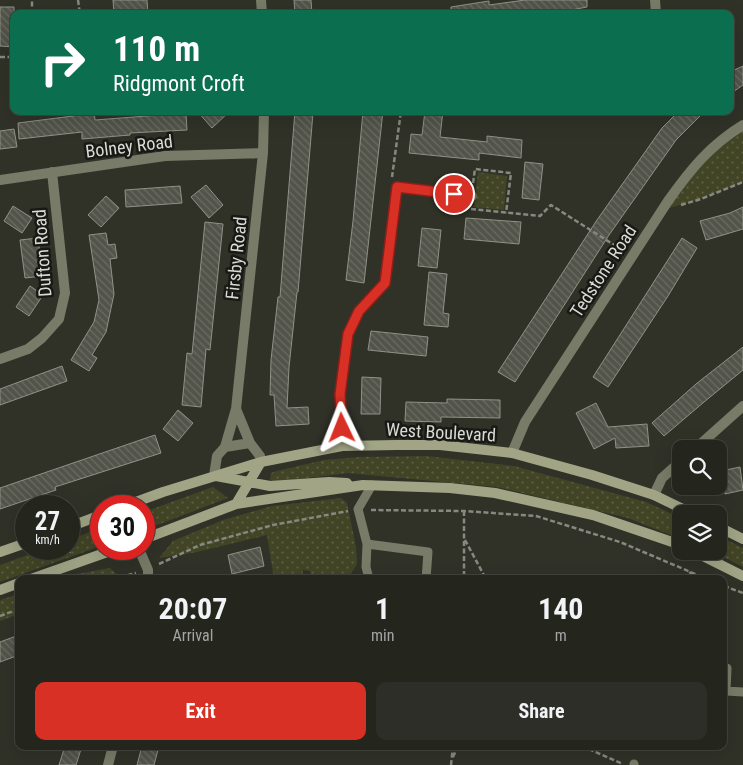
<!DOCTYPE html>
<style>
:root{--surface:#24261e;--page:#2c2e27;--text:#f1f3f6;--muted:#a3a5a4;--line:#41433c;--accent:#d93025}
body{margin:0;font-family:"Roboto Condensed",sans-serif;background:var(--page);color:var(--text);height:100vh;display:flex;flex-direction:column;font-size:19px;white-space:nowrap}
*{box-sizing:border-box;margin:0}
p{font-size:16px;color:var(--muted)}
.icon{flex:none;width:28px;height:28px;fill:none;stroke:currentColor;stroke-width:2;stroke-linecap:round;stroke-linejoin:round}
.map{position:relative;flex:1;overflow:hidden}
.panel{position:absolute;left:15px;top:575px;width:712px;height:175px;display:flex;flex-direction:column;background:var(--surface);border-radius:10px;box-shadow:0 5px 20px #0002,0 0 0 1px var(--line)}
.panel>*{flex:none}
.top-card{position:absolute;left:10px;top:10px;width:724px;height:105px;border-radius:10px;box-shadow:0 5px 20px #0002,0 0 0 1px var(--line);background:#0b6e4f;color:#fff;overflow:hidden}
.controls{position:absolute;left:672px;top:440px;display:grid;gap:10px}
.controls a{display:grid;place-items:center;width:55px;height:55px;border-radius:10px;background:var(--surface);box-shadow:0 5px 20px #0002,0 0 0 1px var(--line);font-size:25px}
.speed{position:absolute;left:15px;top:495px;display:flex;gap:10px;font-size:25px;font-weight:700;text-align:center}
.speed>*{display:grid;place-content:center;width:65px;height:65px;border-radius:50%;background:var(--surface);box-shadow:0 5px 20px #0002,0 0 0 1px var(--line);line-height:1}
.speed small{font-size:12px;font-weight:400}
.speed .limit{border:8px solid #d22;background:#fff;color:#111}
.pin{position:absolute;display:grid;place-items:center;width:42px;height:42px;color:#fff;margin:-21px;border:2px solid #fff;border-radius:50%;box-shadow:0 1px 5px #0007}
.me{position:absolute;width:55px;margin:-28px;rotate:358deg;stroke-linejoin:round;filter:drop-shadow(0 0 4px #0008)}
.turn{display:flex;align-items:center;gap:18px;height:105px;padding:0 20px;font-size:22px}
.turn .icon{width:65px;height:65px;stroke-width:2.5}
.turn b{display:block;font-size:35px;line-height:42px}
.eta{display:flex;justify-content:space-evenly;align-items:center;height:85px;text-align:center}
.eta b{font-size:30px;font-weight:700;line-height:35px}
.action{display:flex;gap:10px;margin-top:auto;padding:10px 20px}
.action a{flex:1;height:58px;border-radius:10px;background:var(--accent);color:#fff;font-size:20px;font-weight:700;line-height:58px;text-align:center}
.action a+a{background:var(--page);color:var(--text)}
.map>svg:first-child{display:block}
.grass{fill:url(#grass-dots)}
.building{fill:url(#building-back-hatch);stroke:#909286}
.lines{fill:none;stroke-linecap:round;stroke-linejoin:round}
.path{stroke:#878981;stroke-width:2.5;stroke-dasharray:5 2.5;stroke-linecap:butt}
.service{stroke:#787b67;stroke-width:9}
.minor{stroke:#787b67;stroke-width:10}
.secondary{stroke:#a1a586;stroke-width:10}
.route-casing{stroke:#8d1f18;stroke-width:12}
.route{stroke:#d93025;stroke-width:9}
.labels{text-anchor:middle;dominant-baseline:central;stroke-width:5;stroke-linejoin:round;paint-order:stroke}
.street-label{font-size:18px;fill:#dadbd5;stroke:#181915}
</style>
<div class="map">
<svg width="743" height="765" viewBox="0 0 743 765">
<defs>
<pattern id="grass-dots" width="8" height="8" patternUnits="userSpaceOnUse" patternTransform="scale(1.25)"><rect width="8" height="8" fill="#424525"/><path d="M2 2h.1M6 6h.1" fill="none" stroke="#5d5f44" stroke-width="1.8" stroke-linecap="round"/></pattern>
<pattern id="building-back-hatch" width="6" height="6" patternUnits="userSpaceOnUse" patternTransform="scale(1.25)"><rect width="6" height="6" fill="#525349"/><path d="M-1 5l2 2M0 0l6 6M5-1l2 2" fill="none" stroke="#6a6b62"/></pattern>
</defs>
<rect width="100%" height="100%" fill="#303228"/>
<path class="grass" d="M743,125v57l-42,17 -39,11 31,-44z
M478,172l29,4 -3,34 -30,-3z
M426,456l88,10 132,36 35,16v21l-53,-21 -131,-31 -149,-14 -73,9 -5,-2 1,-7 6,-2 47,-11 36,-3z
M213,487l15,11 -84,32v-18z
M341,498l6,5 9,44 1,17 -7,11 -9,4h-29l-2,-8 -7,-1 -1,9h-28l-7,-44 -70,17 -38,6 14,-17 50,-21 49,-14z
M101,528v18l-101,36v-17l44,-16h25v-9z
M719,536l24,12v19l-31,-16h7z
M110,568l12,11h-61l10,-4z
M19,594v20l-19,7v-21z"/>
<path class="building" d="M113,0h34l1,14h-34z
M294,0h17l1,14h-17z
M525,0h62v7l-37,7h-99v-7l38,-6v4z
M0,7h14v40l-14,-1z
M743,66v19l-13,9v-22z
M81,111h13l1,9 91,-7 1,17 -57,3v2l-48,4v-7l-63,7 -1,-16 63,-8z
M197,111h33l-18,17z
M295,111l18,2 -15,179h-1l-8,75 -2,41 21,-1 1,17 -33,2 -2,-31h-4l1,-35 7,-63h2z
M363,111h20l-19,172 -18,-3 7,-59z
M425,111h18l-3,26 47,5v-6l35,4 -1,18 -42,-5v7l-70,-7 2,-19 11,1z
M679,111h26l-29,29 -67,95 -94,147 -17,-10 99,-152 65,-92z
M14,129l3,18 -17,2v-18z
M525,162l18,2 -4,36 -17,-2z
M206,185l17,20 -14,13 -18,-21z
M180,186l2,17 -56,4 -1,-17z
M106,196l13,12 -18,19 -13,-12z
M13,206l19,12 -10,15 -18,-12z
M743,207v22l-37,11 -6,-19 30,-8z
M466,218l55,4 -2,22 -55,-5z
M205,222l18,2 -13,126 -4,-1 -5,58 -19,-2 5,-52 5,1z
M422,228l19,2 -4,38 -19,-2z
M106,233l2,12 7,-1 2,14 -7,1 4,35 -8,38 -14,23 5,3 -8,13 -18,-11 23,-38 5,-22 -10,-65z
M38,238l5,38 -18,2 -5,-38z
M682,238l15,10 -29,48 -60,91 -15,-10z
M429,272l18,2 -4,39 6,1 -1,13 -24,-2z
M30,286l13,9 -14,21 -13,-9z
M371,331l57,6 -2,19 -58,-6z
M743,347v23l-39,32 -40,34 -12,-13 44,-39z
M62,366l5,15 -67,24v-16z
M362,377l19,1 -1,36h-19z
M447,399l53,1v18l-59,-1v5l-36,-1 1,-19 41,1z
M596,403l12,24 39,-3 2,22 -33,2 -1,-10 -21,11 -18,-36z
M178,410l15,13 -15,18 -15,-12z
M155,435l6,18 -106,34 1,3 -56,19v-21z
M740,467l3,23 -18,4 -4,-23z
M260,547l4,19 -32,8 -4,-19z
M19,635v20l-19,7v-20z
M65,746h17l-6,19h-17z
M142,746h17l-5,19h-17z"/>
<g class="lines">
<path class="path" d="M78,0l2,14
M32,14v-14
M0,57h14
M392,177l9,-66
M473,183l2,-14 36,4 -5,40
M681,205l20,-6 42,-17
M471,209l69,7 11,-11 71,45
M371,510l93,1 72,5 84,26 87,37
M464,511v68
M465,540l21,39
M60,549l11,3
M159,564l41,-19 73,-20 75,-14
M113,579l23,-6
M684,579l7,-7
M724,586l19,7
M0,616l19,-7
M582,746l41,18
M453,757l5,-11
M451,765l2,-19"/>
<path class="service" d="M367,544l61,8 -2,27
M369,579l-3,-12 1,-23 -9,-35 14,-24
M727,668l-1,23 17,1
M634,765v-1"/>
<path class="minor" d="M261,0l1,14
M655,0l1,14
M0,180l165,-24 98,-3
M0,359l28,-10 14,-11 17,-19 6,-26 -13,-121
M236,409l14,34 10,13 1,6
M342,446l-2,-52 8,-60 11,-23 26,-28 12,-96 75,9
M225,447l25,-4
M695,449l48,-43
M512,453l13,-31 143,-221c22,-31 42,-56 75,-76
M214,476l3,-20 8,-9 11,-38 27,-256 1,-42
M654,495l8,-17 19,-17
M139,549l9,21v9
M108,765l5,-19"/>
<path class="secondary" d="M216,476l54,10 59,-4 18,1
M236,504l25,-42
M125,506l38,-14 98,-30 81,-16 54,-1h44l72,8 80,22 62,20 39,19
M69,527l32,-12
M719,527l24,12
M144,539l92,-35 127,-19 87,3 45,5 98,22 88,30
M693,551l50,25
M0,552l26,-9
M31,579l85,-30
M0,590l19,-7"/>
</g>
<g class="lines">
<defs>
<path id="route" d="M342,428l-2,-34 8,-60 11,-23 26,-28 12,-96 57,7"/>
</defs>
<use href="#route" class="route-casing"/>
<use href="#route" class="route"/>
</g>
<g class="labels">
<g class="street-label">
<text transform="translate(129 146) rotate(-7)">Bolney Road</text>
<text transform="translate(42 253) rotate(-94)">Dufton Road</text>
<text transform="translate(236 258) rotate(-84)">Firsby Road</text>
<text transform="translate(603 271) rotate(-57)">Tedstone Road</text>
<text transform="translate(441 432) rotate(3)">West Boulevard</text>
</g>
</g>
</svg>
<div class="controls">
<a><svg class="icon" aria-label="search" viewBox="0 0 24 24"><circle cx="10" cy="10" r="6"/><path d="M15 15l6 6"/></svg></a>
<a><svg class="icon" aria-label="layers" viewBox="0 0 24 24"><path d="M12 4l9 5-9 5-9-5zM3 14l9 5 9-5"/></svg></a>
</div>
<div class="speed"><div>27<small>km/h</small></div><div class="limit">30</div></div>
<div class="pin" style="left:454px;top:194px;background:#d93025"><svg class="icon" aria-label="arrive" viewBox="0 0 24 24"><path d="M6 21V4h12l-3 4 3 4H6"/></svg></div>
<svg class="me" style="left:342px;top:428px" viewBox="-20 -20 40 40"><path d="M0-17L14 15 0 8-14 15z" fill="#d93025" stroke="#fff" stroke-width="4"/></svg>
<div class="top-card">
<div class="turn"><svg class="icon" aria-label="right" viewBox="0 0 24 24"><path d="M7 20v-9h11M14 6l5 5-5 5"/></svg><div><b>110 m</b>Ridgmont Croft</div></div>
</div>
<section class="panel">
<div class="eta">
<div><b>20:07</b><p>Arrival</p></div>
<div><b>1</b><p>min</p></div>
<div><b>140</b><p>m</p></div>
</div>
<div class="action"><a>Exit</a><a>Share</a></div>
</section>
</div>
